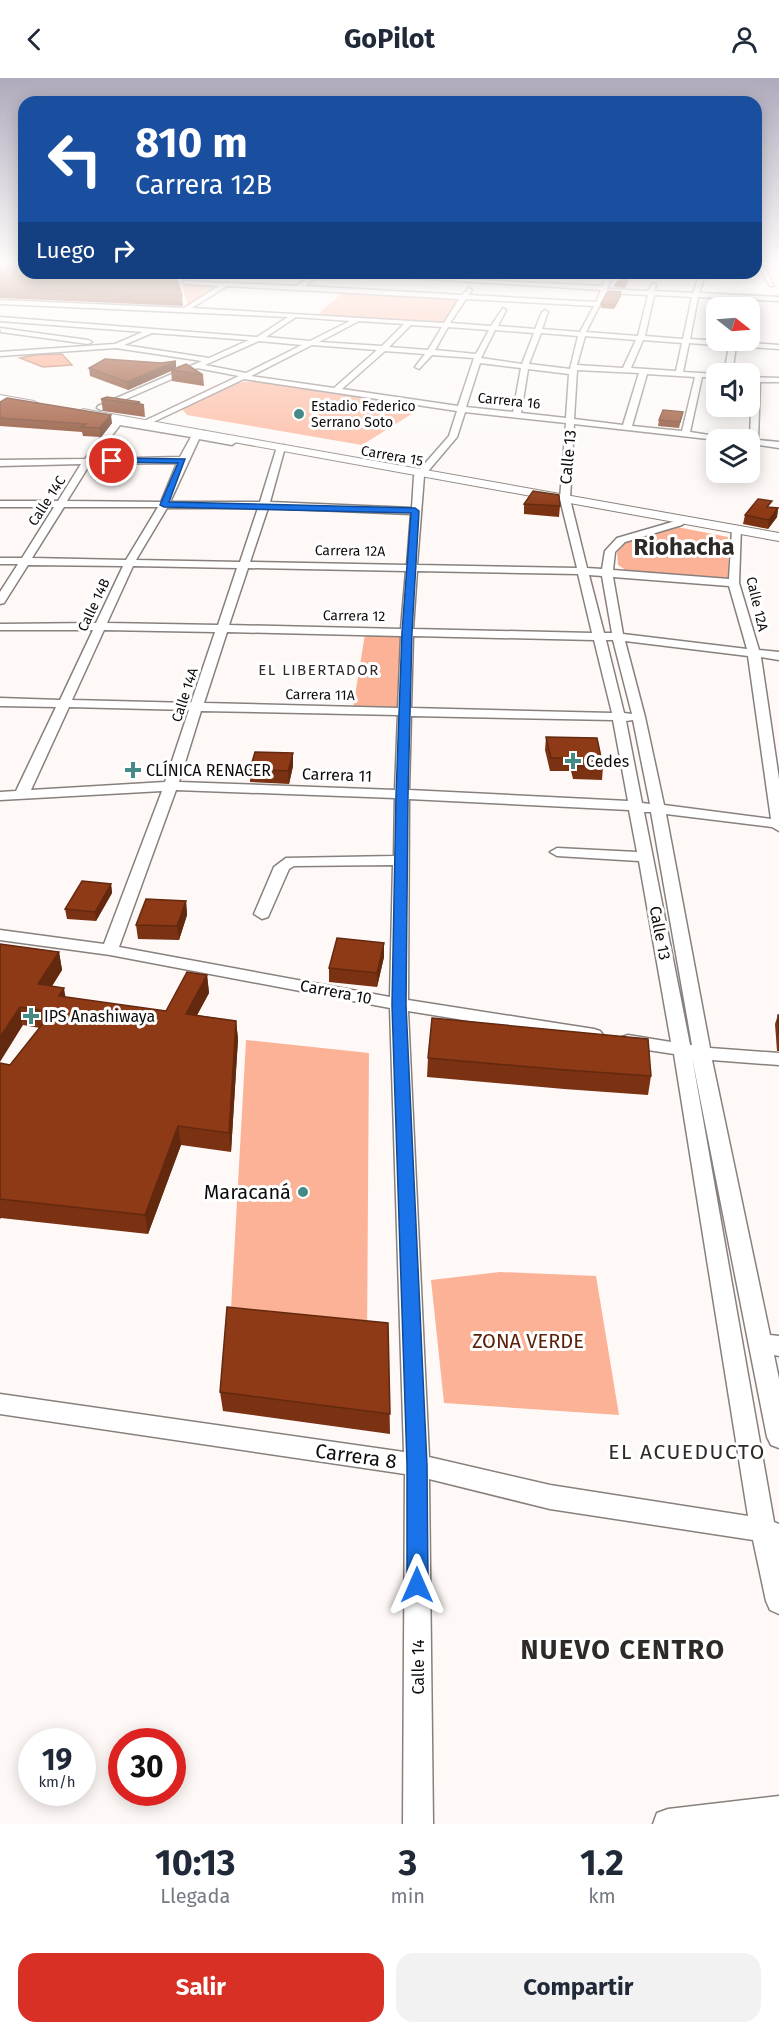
<!DOCTYPE html>
<html lang="es">
<meta charset="utf-8">
<style>
:root{--surface:#fff;--page:#f2f2f3;--text:#1f2937;--muted:#747a83;--accent:#d93025}
body{margin:0;font-family:"Fira Sans",sans-serif;background:var(--page);color:var(--text);height:100vh;display:flex;flex-direction:column;font-size:22px;white-space:nowrap}
*{box-sizing:border-box;margin:0}
p{font-size:20px;color:var(--muted)}
.icon{flex:none;width:33px;height:33px;fill:none;stroke:currentColor;stroke-width:2;stroke-linecap:round;stroke-linejoin:round}
.map{position:relative;height:1746px;overflow:hidden}
.panel{display:flex;flex-direction:column;background:var(--surface);flex:1}
.panel>*{flex:none}
.hud{position:absolute;left:18px;top:18px;width:744px;height:183px;border-radius:18px;box-shadow:0 3px 15px #0003;background:#1a4fa0;color:#fff;overflow:hidden}
.needle{width:39px;rotate:107deg}
.fabs{position:absolute;left:706px;top:219px;display:grid;gap:12px}
.fabs a{display:grid;place-items:center;width:54px;height:54px;border-radius:12px;background:var(--surface);box-shadow:0 3px 15px #0003;font-size:30px}
.speed{position:absolute;left:18px;top:1650px;display:flex;gap:12px;font-size:30px;font-weight:700;text-align:center}
.speed>*{display:grid;place-content:center;width:78px;height:78px;border-radius:50%;background:var(--surface);box-shadow:0 3px 15px #0003;line-height:1}
.speed small{font-size:15px;font-weight:400}
.speed .limit{border:9px solid #d22;background:#fff;color:#111}
.pin{position:absolute;display:grid;place-items:center;width:51px;height:51px;color:#fff;margin:-26px;border:3px solid #fff;border-radius:50%;box-shadow:0 2px 6px #0007}
.me{position:absolute;width:66px;margin:-33px;rotate:0deg;stroke-linejoin:round;filter:drop-shadow(0 0 4px #0008)}
.turn{display:flex;align-items:center;gap:21px;height:126px;padding:0 18px;font-size:27px}
.turn .icon{width:78px;height:78px;stroke-width:2.5}
.turn b{display:block;font-size:42px;line-height:51px}
.then{display:flex;align-items:center;height:57px;padding:0 18px;background:#0003;gap:12px;font-size:22px}
.eta{display:flex;justify-content:space-evenly;align-items:center;height:102px;text-align:center}
.eta b{font-size:36px;font-weight:700;line-height:42px}
.primary-button{display:flex;gap:12px;margin-top:auto;padding:12px 18px}
.primary-button a{flex:1;height:69px;border-radius:18px;background:var(--accent);color:#fff;font-size:24px;font-weight:700;line-height:69px;text-align:center}
.primary-button a+a{background:var(--page);color:var(--text)}
header{display:flex;justify-content:space-between;align-items:center;height:78px;padding:0 18px;background:var(--surface);font-size:27px;font-weight:700}
.map>svg:first-child{display:block}
.green{fill:#fcb296}
.water{fill:#fb9c79;stroke:#b47058;stroke-width:1.5}
.lines{fill:none;stroke-linecap:round;stroke-linejoin:round}
.minor-casing{stroke:#87807d;stroke-width:3}
.major-casing{stroke:#87807d;stroke-width:2}
.minor{fill:#fff;fill-rule:evenodd}
.major{fill:#fff;fill-rule:evenodd}
.wall{fill:#7a3213}
.shaded-wall{fill:#63290f}
.building{fill:#8e3a16;stroke:#63290f;stroke-width:1.5}
.route{fill:#1a73e8;stroke:#114b97;stroke-width:1.5}
.poi-dot{fill:#448b88;stroke:#fff;stroke-width:2}
.labels{text-anchor:middle;dominant-baseline:central;stroke-width:6;stroke-linejoin:round;paint-order:stroke}
.far-street-label{font-size:14px;fill:#0e0b0a;stroke:#fff}
.far-poi-label{font-size:14px;fill:#0e0b0a;stroke:#fff;text-anchor:start}
.far-neighbourhood-label{font-size:15px;letter-spacing:1.5px;fill:#2f2927;stroke:#fff}
.street-label{font-size:16px;fill:#0e0b0a;stroke:#fff}
.poi-label{font-size:16px;fill:#0e0b0a;stroke:#fff;text-anchor:start}
.near-poi-label{font-size:20px;fill:#0e0b0a;stroke:#fff;text-anchor:end}
.near-park-label{font-size:20px;fill:#5c2209;stroke:#fff}
.near-street-label{font-size:20px;fill:#0e0b0a;stroke:#fff}
.near-neighbourhood-label{font-size:21px;letter-spacing:1.5px;fill:#2f2927;stroke:#fff}
.far-town-label{font-size:24px;font-weight:bold;fill:#2f2927;stroke:#fff}
.near-district-label{font-size:27px;font-weight:bold;letter-spacing:1.5px;fill:#2f2927;stroke:#fff}
</style>
<header><svg class="icon" aria-label="back" viewBox="0 0 24 24"><path d="M15 5l-7 7 7 7"/></svg>GoPilot<svg class="icon" aria-label="person" viewBox="0 0 24 24"><circle cx="12" cy="8" r="4"/><path d="M4 21q1-7 8-7t8 7"/></svg></header>
<div class="map">
<svg width="779" height="1746" viewBox="0 0 779 1746">
<rect width="100%" height="100%" fill="#fef9f7"/>
<path class="green" d="M181,204l39,3 -32,21z
M343,214l117,6 -14,27 -130,-9z
M255,303l152,24 8,7 -53,33 -175,-30 -6,-7 51,-25z
M677,449l51,10 1,44 -99,-8 -12,-8 -1,-13 8,-9z
M365,556h37l-5,77 -44,-3z
M246,962l123,13 -2,288 -137,-14z
M500,1194l96,4 23,139 -175,-12 -13,-123z"/>
<path class="water" d="M62,276l10,11 -29,2 -23,-9 15,-3z"/>
<g class="lines">
<defs>
<path id="minor" d="M758,187h6l10,21h-4z
M314,195h7l-16,13 157,9 7,-7 3,2 -4,5 128,7 5,-12 -265,-17 266,13 6,-13h6l-7,16 41,2 5,-8 3,2 -1,6 38,2 7,-20h6l-7,20 80,4v4l-81,-4 -8,42 89,6v4l-43,-3 -4,28h-8l5,-28 -40,-3 -6,29 34,2v4l-15,-1 -12,55 51,8h-24l-143,-16 -4,75 17,69 15,1 3,-18 12,-13 62,-18 5,3 -2,2 -57,17 -10,10 -2,18 116,9 3,-50 9,-2 -2,56 20,67 20,2v8l-18,-3 18,122v52l-7,-4 -106,-13 44,234 69,5v12l-67,-5 58,275 9,1v20l-5,-1 5,24v69l-8,-3 -4,-8 -75,-380 82,465 5,2v90l-9,-4 -4,-9 -13,-61 -203,-31 -121,-30 4,345h-30l2,-350 -405,-60v-20l404,58 -14,-444 -280,-53 -110,-15v-10l104,14 58,-153 -162,9v-8l16,-1 40,-84 -56,-1v-8l60,2 33,-70h-93v-6l96,-1 27,-57 -95,-1 -24,38 -4,1v-12l18,-28h-18v-6h22l32,-51h-54v-6h58l23,-37 -81,2v-6l85,-1 27,-36 -25,-4v-4l29,4 4,-2 3,3 17,3 99,-47 -42,-8 -96,42 -4,-2 1,-2 104,-45 -86,-13 -116,8v-4l115,-8 28,-12 -143,-11v-4l257,20 31,-20 -288,-13v-4l184,8 35,-22 -34,-2 -2,-3 114,5zM227,208l232,13 -15,24 -252,-15zM606,215l42,2 -10,41 -52,-4zM654,217l38,2 -9,42 -38,-3zM466,221l128,7 -14,26 -38,-3 6,-17 -3,-2 -3,2 -7,17 -37,-3 8,-16 -3,-2 -12,18 -41,-3zM296,239l54,4 -40,20 -44,-4zM359,243l45,3 -22,22 -63,-4zM411,247l31,2 -14,23 -39,-3zM448,249l41,3 -13,24 -41,-4zM495,252l39,3 -12,31 -41,-6zM152,255l97,7 -40,18 -85,-13zM541,255l37,3 -8,33 -41,-5zM585,258l51,4 -13,28 -46,-3zM643,262l39,3 -6,28 -45,-3zM259,263l43,4 -56,28 -41,-8zM312,267l65,5 -43,38 -83,-12zM385,273l40,3 -10,13 4,2 13,-14 42,3 -16,48 -116,-17zM480,285l41,5 -8,44 -47,-5zM528,291l41,5 -3,44 -45,-5zM577,292l62,3 -16,52 -49,-6zM647,296l48,3 -13,54 -50,-5zM244,301l213,32 -8,25 -35,40 -2,32 -142,-6 14,-51 4,-3 -4,-3 -8,5 -16,52h-90l29,-63 33,6 4,-3 -31,-7v-4l-10,2 -48,-8zM465,334l101,11 -6,76 17,69 -160,-3 7,-89 33,-39zM120,347l71,12 -11,20 -86,2zM177,385l-16,39 -94,-1 23,-37zM64,429h94l-32,53 -94,-2zM167,430h91l-18,54 -104,-2zM268,430l143,6 -4,51 -157,-3zM133,488l104,2 -19,57 -111,-2zM248,490l158,3 -5,58 -172,-4zM417,493l161,3 14,59 -179,-4zM589,497l13,1 10,57h-8zM613,499l116,9 18,63 -124,-15zM104,552l111,2 -24,71 -119,-3zM227,554l174,4 -3,72 -194,-5zM413,558l181,4 18,73 -201,-5zM606,562h7l19,74 -8,-1zM625,563l123,15 23,163 -107,-14 -19,-88zM69,629l120,3 -24,72 -134,8zM201,633l197,4 -3,75 -216,-8zM411,638l202,4 15,81 -219,-11zM633,642l17,84 -8,-1 -16,-82zM176,712l219,8 -1,58 -108,2 -12,9 -20,47 8,5 6,-2 21,-48 5,-3 99,-1 -3,132 -271,-50zM409,721l220,11 8,42 -80,-4 -7,4 7,4 82,5 32,181 -43,-7 -6,2 -3,4 3,4 6,2 46,7 74,462 -198,-31 -121,-28 -21,-446 186,30 6,-2 3,-4 -3,-4 -6,-2 -186,-29zM644,734h7l41,233h-2z
M0,250l88,12 4,2 -4,2 -87,-12z
M750,299l29,1v4h-19l-2,58 21,2v6l-28,-4 -1,-4h-3l3,-2 2,-57h-2z
M779,1718v28h-126l4,-11 11,-4z"/>
<path id="major" d="M0,317l34,6 5,3 -5,3 -34,-6z
M83,331l696,124v8l-700,-127 -1,-2z"/>
</defs>
<use href="#minor" class="minor-casing"/>
<use href="#major" class="major-casing"/>
<use href="#minor" class="minor"/>
<use href="#major" class="major"/>
</g>
<path class="wall" d="M0,187l182,31 1,10 -183,-8z
M632,195l-7,15 -11,-1 1,-2z
M621,218l-7,13 -13,-1v-4z
M176,283v7l27,7 1,11 -32,-5 -1,-10 -43,19 -38,-14 -1,-8 72,-5z
M101,321l43,6 1,12 -42,-6z
M0,324l112,21 -11,14 -18,-1 -1,-4 -82,-6z
M683,334l-4,16 -21,-2 1,-6z
M524,426l36,2 -1,11 -35,-3z
M771,429l7,1 -1,9 -9,12 -25,-5 2,-9z
M546,659l57,30 -1,13 -29,-1 -2,-8h-21l-5,-21z
M293,688l-4,18 -39,-2v-13z
M111,806l1,9 -16,28 -29,-2 -2,-10z
M186,823l1,14 -8,25 -41,-1 -2,-14z
M0,866l59,8 3,18 -10,16 13,11 101,14 41,-36 2,18 -12,22 39,6 2,18 -7,113 -50,-7 -33,89 -147,-16 -1,1v-156l10,2 30,-37 -17,-3z
M384,879l-7,30 -48,-5v-14z
M778,937h1v36h-2l-2,-27z
M428,980l223,18 -3,19 -84,-6 -137,-12z
M388,1245l2,111 -167,-23 -3,-19z"/>
<path class="shaded-wall" d="M621,214v4l-7,13 1,-4z
M176,283v8l-5,1v1l-43,19 -1,-8z
M111,337l1,8 -11,14 -2,-9z
M778,430l-1,9 -9,12 1,-9z
M293,675v13l-4,18 -1,-13z
M111,806l1,9 -16,28 -1,-9z
M186,823l1,14 -8,25 -2,-14z
M384,865v14l-7,30v-14z
M59,874l3,18 -20,32 -4,-18z
M207,897l2,18 -21,39 -2,-18z
M64,910l3,18 -8,-10z
M20,929l3,18 -23,37v-25z
M236,943l2,18 -7,113 -2,-19z
M178,1048l3,19 -33,89 -3,-19z"/>
<path class="building" d="M0,187h24v8h151l7,23 -182,-8z
M626,195h5l-6,12h-10z
M608,213l13,1 -6,13 -14,-1z
M105,281l56,4 15,-2 -49,21 -38,-14z
M186,286l17,11 -32,-5z
M107,319l33,5 -3,1 7,2 -43,-6z
M7,320l104,17 -12,13 -18,-1 5,-3 -86,-6v-16z
M663,332l20,2 -3,10 -21,-2z
M533,413l26,4 1,11 -36,-2z
M758,421l14,2 -5,6 11,1 -9,12 -24,-5z
M546,659l51,1 6,29 -29,-1 -2,-8h-21z
M255,674l38,1 -5,18 -38,-2z
M82,803l29,3 -16,28 -30,-3z
M146,821l40,2 -9,25 -41,-1z
M337,860l47,5 -7,30 -48,-5z
M0,866l59,8 -21,32 26,4 -5,8 107,15 21,-39 20,3 -21,39 50,7 -7,112 -51,-7 -33,89 -145,-16v-136l10,2 42,-53 -32,-5 -20,30z
M778,937h1v20z
M432,940l216,21 3,37 -85,-6 -138,-12z
M227,1229l161,16 2,91 -170,-22z"/>
<linearGradient id="sky" x2="0" y2="1"><stop stop-color="#afaabc"/><stop offset="0.43" stop-color="#fffcfb"/><stop offset="1" stop-color="#fffcfb" stop-opacity="0"/></linearGradient>
<rect width="779" height="431" fill="url(#sky)"/>
<path class="route" d="M112,380l73,1 -16,43 246,6 4,3 -7,121 -4,164 -2,209 21,460 1,120 -3,7 -8,3 -7,-3 -3,-7v-120l-15,-460 4,-209 6,-164 9,-119 -247,-6 -4,-2 18,-42 -69,-1z"/>
<g class="poi-dot">
<circle cx="299" cy="336" r="6"/>
<path d="M570 674h6v6h6v6h-6v6h-6v-6h-6v-6h6z"/>
<path d="M130 683h6v6h6v6h-6v6h-6v-6h-6v-6h6z"/>
<path d="M28 929h6v6h6v6h-6v6h-6v-6h-6v-6h6z"/>
<circle cx="303" cy="1114" r="6"/>
</g>
<g class="labels">
<g class="far-street-label">
<text transform="translate(509 323) rotate(6)">Carrera 16</text>
<text transform="translate(392 378) rotate(10)">Carrera 15</text>
<text transform="translate(47 423) rotate(-57)">Calle 14C</text>
<text transform="translate(350 473) rotate(1)">Carrera 12A</text>
<text transform="translate(757 526) rotate(77)">Calle 12A</text>
<text transform="translate(94 527) rotate(-65)">Calle 14B</text>
<text transform="translate(354 538) rotate(1)">Carrera 12</text>
<text transform="translate(185 617) rotate(-72)">Calle 14A</text>
<text transform="translate(320 617) rotate(1)">Carrera 11A</text>
</g>
<g class="far-poi-label">
<text x="311" y="328">Estadio Federico<tspan x="311" dy="16">Serrano Soto</tspan></text>
</g>
<g class="far-neighbourhood-label">
<text x="319" y="592">EL LIBERTADOR</text>
</g>
<g class="street-label">
<text transform="translate(568 379) rotate(-85)">Calle 13</text>
<text transform="translate(337 697) rotate(2)">Carrera 11</text>
<text transform="translate(660 855) rotate(79)">Calle 13</text>
<text transform="translate(336 914) rotate(11)">Carrera 10</text>
<text transform="translate(418 1589) rotate(-90)">Calle 14</text>
</g>
<g class="poi-label">
<text x="586" y="683">Cedes</text>
<text x="146" y="692">CLÍNICA RENACER</text>
<text x="44" y="938">IPS Anashiwaya</text>
</g>
<g class="near-poi-label">
<text x="291" y="1114">Maracaná</text>
</g>
<g class="near-park-label">
<text x="528" y="1263">ZONA VERDE</text>
</g>
<g class="near-street-label">
<text transform="translate(356 1378) rotate(8)">Carrera 8</text>
</g>
<g class="near-neighbourhood-label">
<text x="687" y="1374">EL ACUEDUCTO</text>
</g>
<g class="far-town-label">
<text x="684" y="469">Riohacha</text>
</g>
<g class="near-district-label">
<text x="623" y="1572">NUEVO CENTRO</text>
</g>
</g>
</svg>
<div class="fabs">
<a><svg class="needle" viewBox="-14 -14 28 28"><path d="M0-13l5 13h-10z" fill="#e53935"/><path d="M0 13l5-13h-10z" fill="#747a83"/></svg></a>
<a><svg class="icon" aria-label="sound" viewBox="0 0 24 24"><path d="M4 9h4l5-4v14l-5-4H4zM17 9q2 3 0 6"/></svg></a>
<a><svg class="icon" aria-label="layers" viewBox="0 0 24 24"><path d="M12 4l9 5-9 5-9-5zM3 14l9 5 9-5"/></svg></a>
</div>
<div class="speed"><div>19<small>km/h</small></div><div class="limit">30</div></div>
<div class="pin" style="left:112px;top:383px;background:#d93025"><svg class="icon" aria-label="arrive" viewBox="0 0 24 24"><path d="M6 21V4h12l-3 4 3 4H6"/></svg></div>
<svg class="me" style="left:417px;top:1507px" viewBox="-20 -20 40 40"><path d="M0-17L14 15 0 8-14 15z" fill="#1a73e8" stroke="#fff" stroke-width="4"/></svg>
<div class="hud">
<div class="turn"><svg class="icon" aria-label="left" viewBox="0 0 24 24"><path d="M17 20v-9H6M10 6l-5 5 5 5"/></svg><div><b>810 m</b>Carrera 12B</div></div>
<div class="then">Luego<svg class="icon" aria-label="right" viewBox="0 0 24 24"><path d="M7 20v-9h11M14 6l5 5-5 5"/></svg></div>
</div>
</div>
<section class="panel">
<div class="eta">
<div><b>10:13</b><p>Llegada</p></div>
<div><b>3</b><p>min</p></div>
<div><b>1.2</b><p>km</p></div>
</div>
<div class="primary-button"><a>Salir</a><a>Compartir</a></div>
</section>
